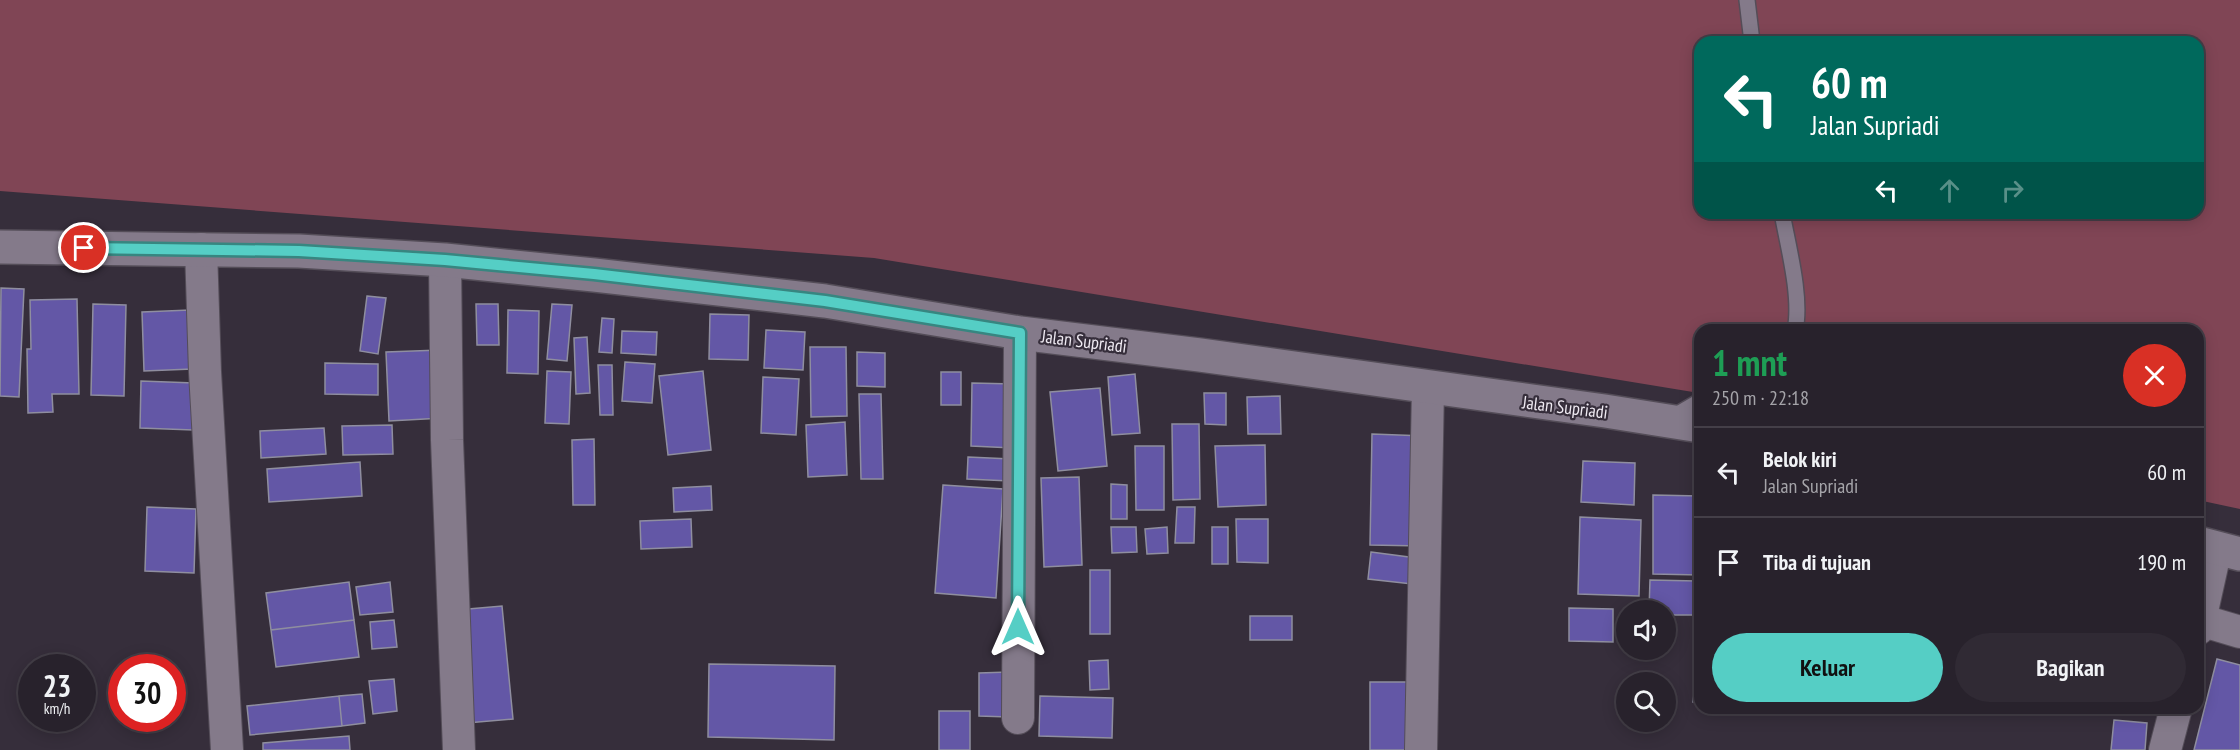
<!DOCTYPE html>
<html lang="id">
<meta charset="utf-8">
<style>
:root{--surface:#28222c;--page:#302a34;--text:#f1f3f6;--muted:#a5a4a9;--line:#443f48;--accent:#55cec5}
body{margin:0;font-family:"PT Sans Narrow",sans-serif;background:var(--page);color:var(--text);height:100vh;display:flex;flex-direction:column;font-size:22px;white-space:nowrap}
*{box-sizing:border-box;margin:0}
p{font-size:20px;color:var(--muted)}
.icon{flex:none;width:33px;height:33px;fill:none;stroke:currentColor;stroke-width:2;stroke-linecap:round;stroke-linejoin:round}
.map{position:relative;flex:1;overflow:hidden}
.panel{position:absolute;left:1694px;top:324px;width:510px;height:390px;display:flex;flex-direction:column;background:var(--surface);border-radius:18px;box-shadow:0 3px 15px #0003,0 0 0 2px var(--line)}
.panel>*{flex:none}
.hud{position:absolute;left:1694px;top:36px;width:510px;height:183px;border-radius:18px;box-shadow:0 3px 15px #0003,0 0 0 2px var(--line);background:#00695c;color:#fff;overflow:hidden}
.tools{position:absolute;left:1616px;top:600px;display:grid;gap:12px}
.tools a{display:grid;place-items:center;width:60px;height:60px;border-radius:50%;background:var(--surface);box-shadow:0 3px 15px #0003,0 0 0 2px var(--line);font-size:30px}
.speed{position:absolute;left:18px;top:654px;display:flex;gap:12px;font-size:30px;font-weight:700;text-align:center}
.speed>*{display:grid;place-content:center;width:78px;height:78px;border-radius:50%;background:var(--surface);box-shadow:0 3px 15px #0003,0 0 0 2px var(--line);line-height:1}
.speed small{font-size:15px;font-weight:400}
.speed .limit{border:9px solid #d22;background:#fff;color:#111}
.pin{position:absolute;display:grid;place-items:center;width:51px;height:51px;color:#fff;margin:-26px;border:3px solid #fff;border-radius:50%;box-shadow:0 2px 6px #0007}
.me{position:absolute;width:66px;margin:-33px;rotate:0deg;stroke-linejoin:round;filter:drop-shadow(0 0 4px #0008)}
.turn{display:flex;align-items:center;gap:21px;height:126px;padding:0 18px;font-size:27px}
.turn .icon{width:78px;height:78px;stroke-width:2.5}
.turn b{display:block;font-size:42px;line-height:51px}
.lanes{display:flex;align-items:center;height:57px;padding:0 18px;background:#0003;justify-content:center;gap:30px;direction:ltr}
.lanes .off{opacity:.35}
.round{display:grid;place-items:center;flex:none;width:63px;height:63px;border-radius:32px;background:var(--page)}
.head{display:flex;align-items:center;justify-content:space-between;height:102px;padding:0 18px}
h1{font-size:36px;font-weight:700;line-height:45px;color:#1e9e55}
.action{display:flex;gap:12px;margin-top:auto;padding:12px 18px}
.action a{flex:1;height:69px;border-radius:36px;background:var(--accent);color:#111;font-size:24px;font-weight:700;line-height:69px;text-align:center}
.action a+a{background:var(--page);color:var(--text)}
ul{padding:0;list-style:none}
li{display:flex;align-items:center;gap:18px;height:90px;padding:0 18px;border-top:2px solid var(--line)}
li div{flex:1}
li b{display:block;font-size:22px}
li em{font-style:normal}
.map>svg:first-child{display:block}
.green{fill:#804555;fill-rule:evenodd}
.building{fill:#6357a6;stroke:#8f8e9f;stroke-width:1.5}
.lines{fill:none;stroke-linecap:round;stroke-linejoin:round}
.lane-casing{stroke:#544d58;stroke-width:18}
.street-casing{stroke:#544d58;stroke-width:34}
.secondary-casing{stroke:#544d58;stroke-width:36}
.lane{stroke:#847a8a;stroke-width:15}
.street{stroke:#847a8a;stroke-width:32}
.secondary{stroke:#847a8a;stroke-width:33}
.route-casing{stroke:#378680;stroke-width:15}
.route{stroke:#55cec5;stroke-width:10}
.labels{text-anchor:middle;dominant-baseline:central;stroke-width:4.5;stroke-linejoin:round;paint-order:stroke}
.street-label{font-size:18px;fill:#efeaf2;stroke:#362e3b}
</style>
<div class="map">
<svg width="2240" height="750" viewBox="0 0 2240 750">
<rect width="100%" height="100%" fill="#362e3b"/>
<path class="green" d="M0,0h2240v509l-42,-9v-170h-498l-1,63 -825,-135 -874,-67zM1700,42h498v171h-498z"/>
<path class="building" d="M1,288l23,1 -5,108 -19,-1z
M367,296l19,2 -8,56 -18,-3z
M77,299l2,95h-27l1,18 -25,1 -1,-64h4l-1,-49z
M93,304l33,1 -2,91 -33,-1z
M476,304h22l1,41h-22z
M552,304l20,1 -5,56 -20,-2z
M190,310l2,59 -48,2 -2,-59z
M508,310l31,1 -1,63 -31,-1z
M710,314l39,1 -1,45 -39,-1z
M602,318l12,1 -2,34 -13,-1z
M766,330l39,2 -2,38 -39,-2z
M622,331l35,1 -1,23 -35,-2z
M587,337l3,56 -14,1 -2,-56z
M810,347h36l1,69 -36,1z
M440,350l3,68 -54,3 -3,-69z
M857,352l28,1v34l-28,-1z
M625,362l30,2 -3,39 -30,-2z
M325,363l53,1v31l-53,-1z
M598,365h14l1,50h-13z
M547,371l24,1 -2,52 -24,-1z
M703,371l8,79 -43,5 -9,-79z
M941,372h20v33h-20z
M1135,374l5,59 -28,2 -4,-58z
M763,377l36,2 -3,56 -35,-2z
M141,381l53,2 -1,47 -53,-2z
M972,383l42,1 -1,64 -42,-2z
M1100,388l7,78 -49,5 -8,-79z
M1204,393h22v32l-21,-1z
M859,394h22l2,85h-22z
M1280,396l1,38h-33l-1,-37z
M845,422l2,53 -39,2 -2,-52z
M1172,424h27l1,75 -27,1z
M392,425l1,29 -50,1 -1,-29z
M324,428l2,26 -65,4 -1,-27z
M1372,434l53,2 -3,110 -52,-1z
M594,439l1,66h-22l-1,-65z
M1265,445l1,60 -48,2 -3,-61z
M1135,446h29v64h-28z
M968,457l43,2 -1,22 -43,-2z
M1583,461l52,2 -1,42 -53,-3z
M360,462l2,34 -93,6 -2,-33z
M1079,477l3,88 -38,2 -3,-89z
M1111,484l16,1v34h-16z
M943,485l60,4 -7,109 -61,-5z
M711,486l1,24 -38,2 -1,-24z
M1653,495l47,1v79l-47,-1z
M147,507l49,2 -2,64 -49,-2z
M1177,507h18l-1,36h-19z
M1580,517l61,3 -2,76 -61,-2z
M691,519l1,28 -51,2 -1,-28z
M1236,519h32v44l-31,-1z
M1111,527h25l1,25 -25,1z
M1167,527l1,26 -21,1 -2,-25z
M1212,527h16v37h-16z
M1371,552l53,7 -3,26 -53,-6z
M1090,570h20v64h-20z
M1650,580l47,1v34h-32v-5h-16z
M349,582l5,38 -83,10 -5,-37z
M390,582l3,30 -33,3 -4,-28z
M502,606l11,113 -46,4 -10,-113z
M1569,608l44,1v33l-44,-1z
M1250,616h42v24h-42z
M354,620l5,37 -83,10 -5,-37z
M394,620l3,27 -25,2 -2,-27z
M1694,632h6v70h-7z
M2217,659l23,6v85h-46z
M1108,660l1,29 -19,1 -1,-29z
M709,664l126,2 -1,74 -126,-3z
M1009,672v45l-30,-1v-43z
M394,679l3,32 -24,3 -4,-33z
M1370,682h40v68h-40z
M362,694l3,29 -23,3 -3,-30z
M339,696l3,30 -92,9 -3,-29z
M1040,696l73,2 -1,40 -73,-2z
M1762,708h127l-126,2z
M2123,708h33v5l-33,-2z
M939,711h31v39h-31z
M2114,720l33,3 -2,27h-34z
M349,736l1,14h-87v-7z"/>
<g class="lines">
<defs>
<path id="lane" d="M1747,0l5,42
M1782,213c6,33 20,85 13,117
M1671,418l29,-17"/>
<path id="street" d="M201,249l4,123 22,378
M445,260l2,180 12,310
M2200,620l40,12
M2198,629l18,-81
M1018,718l2,-385
M1421,750l7,-362
M2165,750l11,-42"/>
<path id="secondary" d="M0,247l299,4 146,9 149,15 231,26 195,32 180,22 405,56 95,15
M2198,543l42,11"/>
</defs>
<use href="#lane" class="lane-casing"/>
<use href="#street" class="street-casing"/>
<use href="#secondary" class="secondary-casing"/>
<use href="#lane" class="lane"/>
<use href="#street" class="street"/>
<use href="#secondary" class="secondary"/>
</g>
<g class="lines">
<defs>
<path id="route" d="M84,248l215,3 146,9 149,14 231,27 195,32 -2,294"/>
</defs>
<use href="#route" class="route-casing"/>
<use href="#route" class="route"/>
</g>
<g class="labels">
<g class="street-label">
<text transform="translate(1084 341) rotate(7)">Jalan Supriadi</text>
<text transform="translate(1565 407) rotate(7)">Jalan Supriadi</text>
</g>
</g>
</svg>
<div class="tools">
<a><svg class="icon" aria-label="sound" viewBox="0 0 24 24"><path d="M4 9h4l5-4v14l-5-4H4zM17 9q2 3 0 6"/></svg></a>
<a><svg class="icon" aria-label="search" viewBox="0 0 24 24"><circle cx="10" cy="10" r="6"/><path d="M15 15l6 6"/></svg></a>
</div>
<div class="speed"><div>23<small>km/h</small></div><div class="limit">30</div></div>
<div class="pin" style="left:84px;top:248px;background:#d93025"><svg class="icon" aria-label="arrive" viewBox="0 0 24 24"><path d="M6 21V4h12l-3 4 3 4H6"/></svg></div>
<svg class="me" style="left:1018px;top:627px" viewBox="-20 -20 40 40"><path d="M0-17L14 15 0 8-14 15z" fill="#55cec5" stroke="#fff" stroke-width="4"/></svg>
<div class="hud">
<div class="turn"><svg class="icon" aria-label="left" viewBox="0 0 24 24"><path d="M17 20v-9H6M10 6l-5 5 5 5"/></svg><div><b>60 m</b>Jalan Supriadi</div></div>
<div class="lanes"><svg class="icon" aria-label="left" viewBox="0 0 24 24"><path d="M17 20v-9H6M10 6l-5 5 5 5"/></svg><svg class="icon off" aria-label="ahead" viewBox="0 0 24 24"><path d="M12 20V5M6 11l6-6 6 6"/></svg><svg class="icon off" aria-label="right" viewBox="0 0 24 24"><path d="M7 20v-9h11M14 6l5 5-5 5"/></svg></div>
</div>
<section class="panel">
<div class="head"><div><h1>1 mnt</h1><p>250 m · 22:18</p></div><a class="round" style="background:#d93025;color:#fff"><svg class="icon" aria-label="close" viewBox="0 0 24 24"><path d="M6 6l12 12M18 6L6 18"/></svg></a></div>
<ul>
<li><svg class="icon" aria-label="left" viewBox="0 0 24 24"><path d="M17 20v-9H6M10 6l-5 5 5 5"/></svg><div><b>Belok kiri</b><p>Jalan Supriadi</p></div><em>60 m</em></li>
<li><svg class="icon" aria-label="arrive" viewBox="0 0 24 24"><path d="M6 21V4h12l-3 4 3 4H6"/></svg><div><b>Tiba di tujuan</b></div><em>190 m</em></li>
</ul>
<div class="action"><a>Keluar</a><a>Bagikan</a></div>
</section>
</div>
